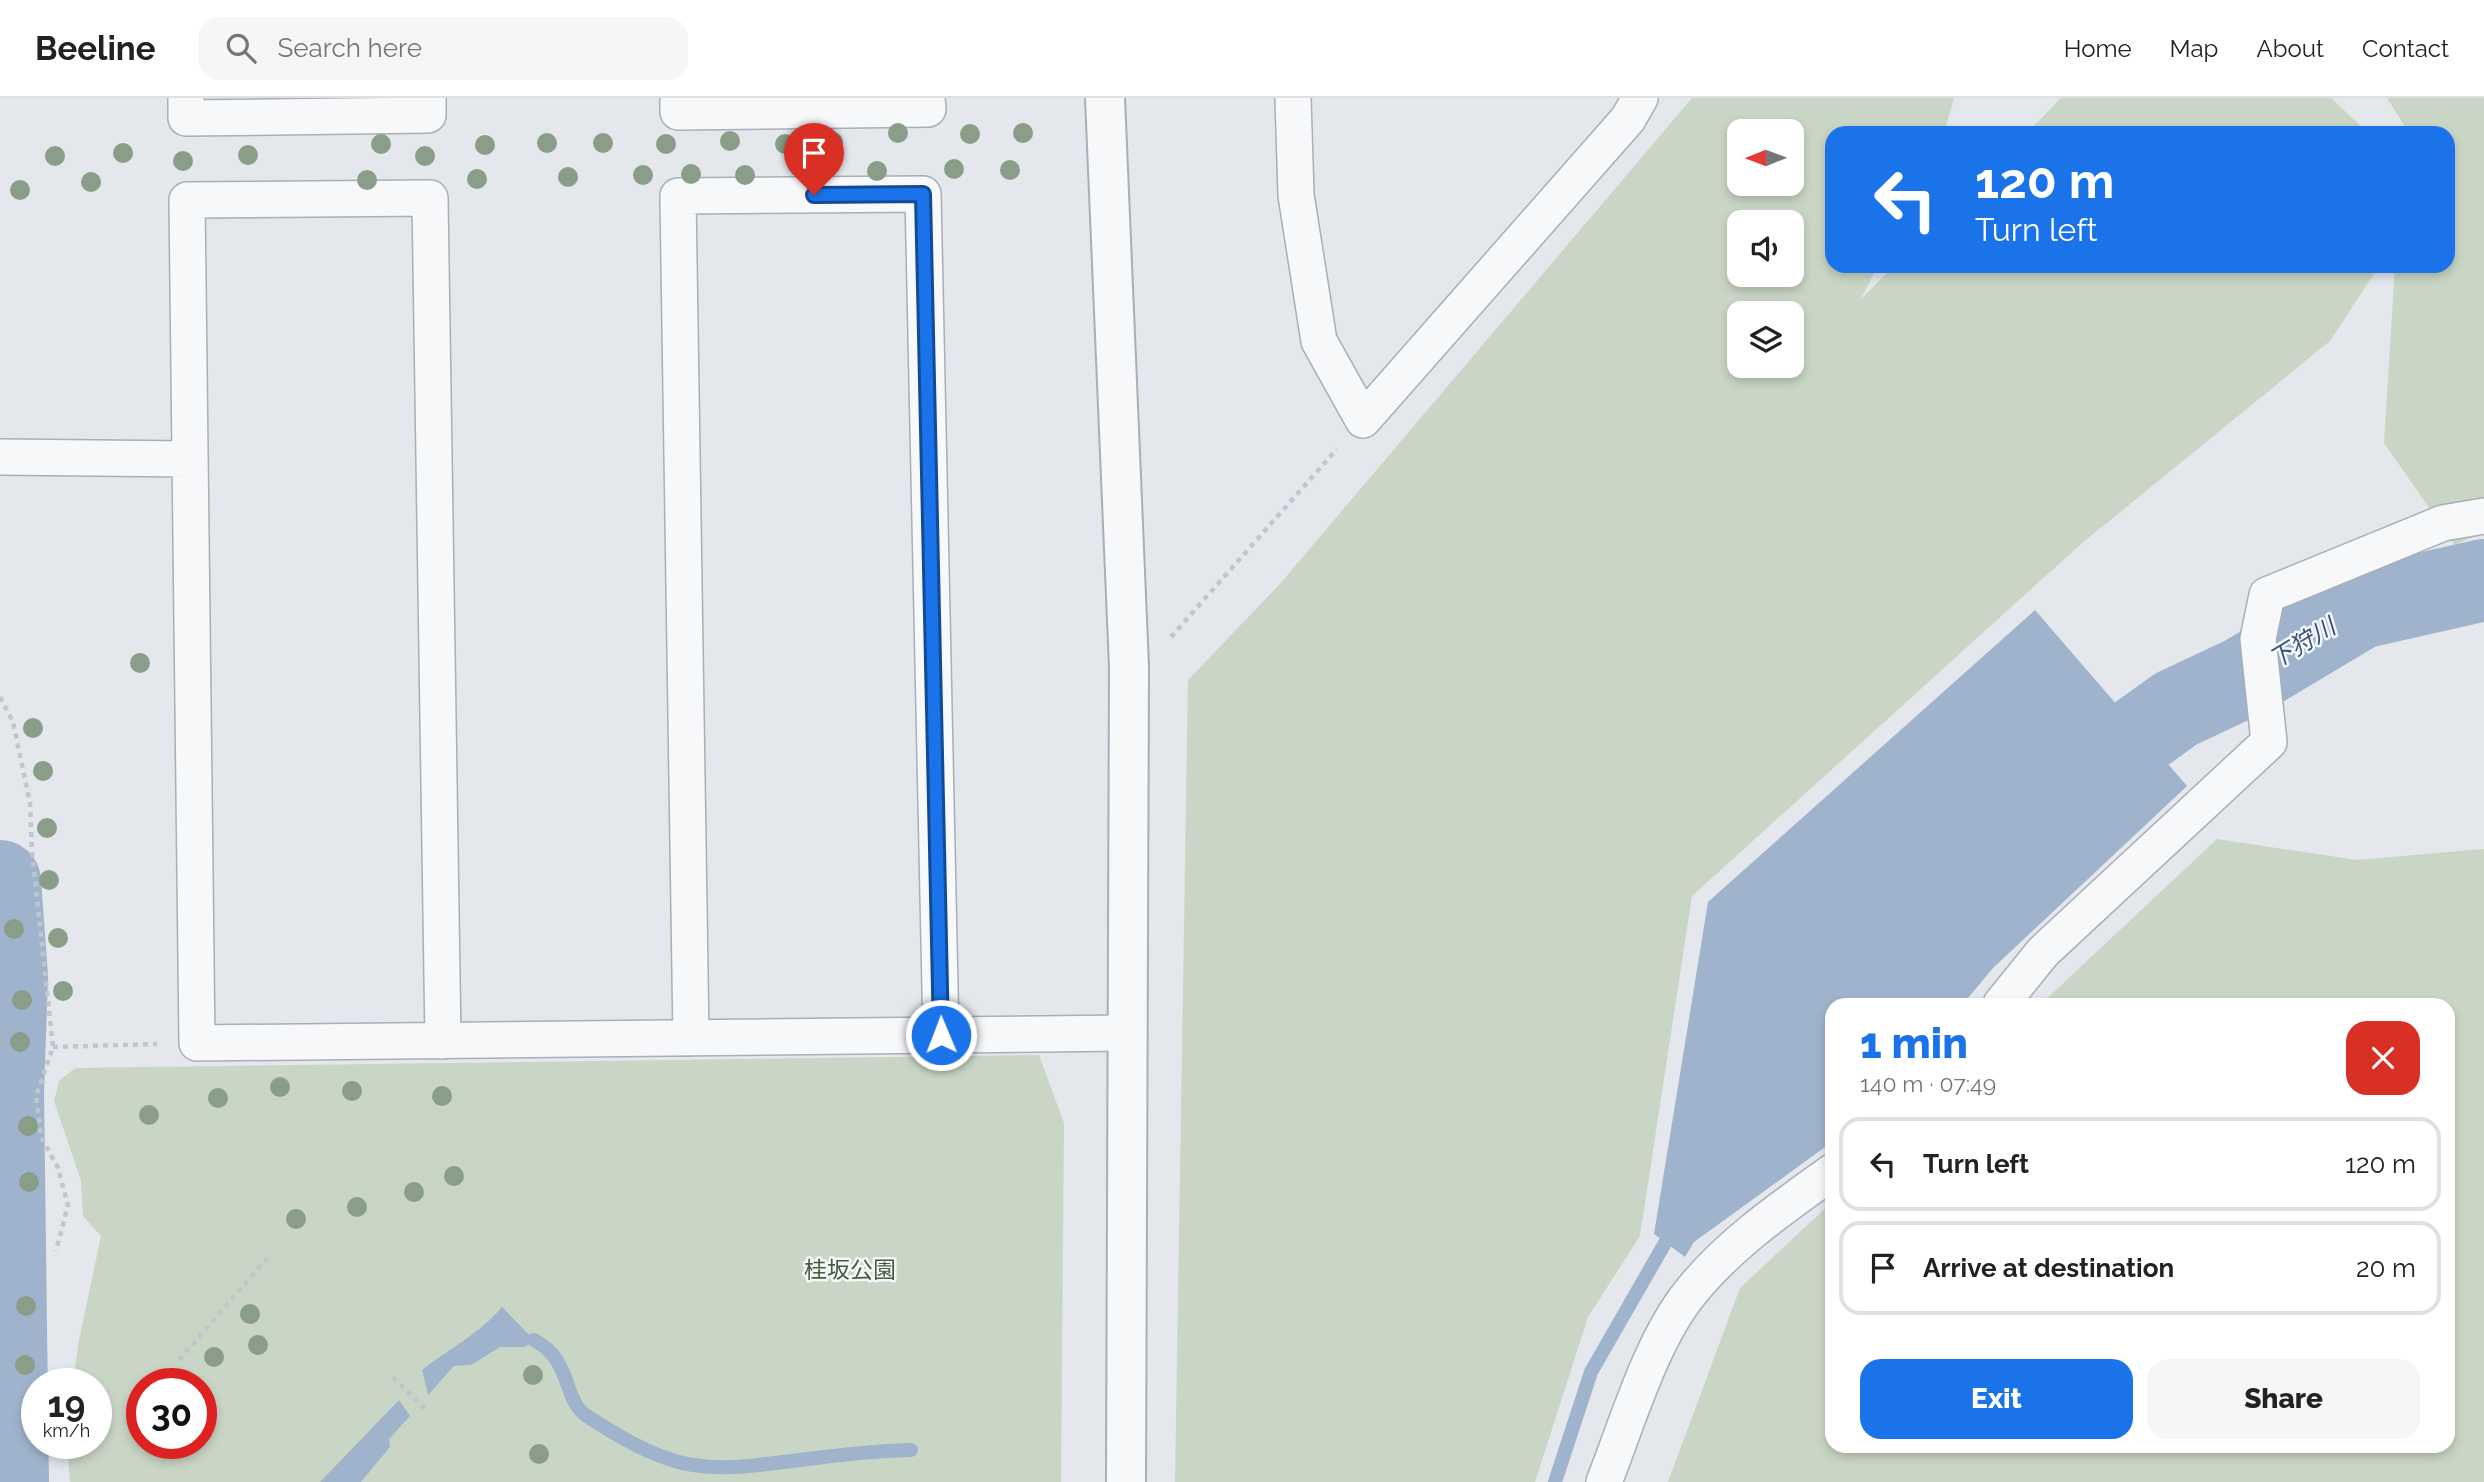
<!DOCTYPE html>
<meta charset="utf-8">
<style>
:root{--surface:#fff;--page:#f6f6f6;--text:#222;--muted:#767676;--line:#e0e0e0;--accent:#1a73e8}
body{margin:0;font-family:Raleway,"Noto Sans JP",sans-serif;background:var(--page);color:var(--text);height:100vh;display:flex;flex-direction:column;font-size:26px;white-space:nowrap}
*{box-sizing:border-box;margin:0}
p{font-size:23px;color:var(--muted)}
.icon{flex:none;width:38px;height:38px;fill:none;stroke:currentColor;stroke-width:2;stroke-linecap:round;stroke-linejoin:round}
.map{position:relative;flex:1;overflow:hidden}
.side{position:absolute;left:1825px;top:900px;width:630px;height:455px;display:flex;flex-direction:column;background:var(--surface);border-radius:21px;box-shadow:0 4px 10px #0003}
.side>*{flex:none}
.top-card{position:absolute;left:1825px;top:28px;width:630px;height:147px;border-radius:21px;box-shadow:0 4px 10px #0003;background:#1a73e8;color:#fff;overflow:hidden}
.needle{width:46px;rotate:269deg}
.controls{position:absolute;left:1727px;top:21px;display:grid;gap:14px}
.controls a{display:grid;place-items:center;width:77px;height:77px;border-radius:14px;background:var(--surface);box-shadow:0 4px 10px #0003;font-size:35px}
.speed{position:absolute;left:21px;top:1270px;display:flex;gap:14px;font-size:35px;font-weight:700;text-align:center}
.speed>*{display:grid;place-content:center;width:91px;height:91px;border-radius:50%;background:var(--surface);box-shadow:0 4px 10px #0003;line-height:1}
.speed small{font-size:18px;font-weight:400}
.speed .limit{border:10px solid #d22;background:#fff;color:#111}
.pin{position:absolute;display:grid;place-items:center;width:60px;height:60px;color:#fff;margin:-72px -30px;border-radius:50% 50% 50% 0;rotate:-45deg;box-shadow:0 0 7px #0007}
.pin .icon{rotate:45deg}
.me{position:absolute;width:77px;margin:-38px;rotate:359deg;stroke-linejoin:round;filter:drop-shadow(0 0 5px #0008)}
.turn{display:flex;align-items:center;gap:24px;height:147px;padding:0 35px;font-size:32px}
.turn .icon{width:91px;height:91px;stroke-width:2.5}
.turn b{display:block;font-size:49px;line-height:60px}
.round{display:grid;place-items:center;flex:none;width:74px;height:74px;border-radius:21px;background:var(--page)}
.headline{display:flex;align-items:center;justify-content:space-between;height:119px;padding:0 35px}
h1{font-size:42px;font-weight:800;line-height:52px;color:var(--accent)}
.primary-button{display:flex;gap:14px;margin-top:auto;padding:14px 35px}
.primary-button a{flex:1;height:80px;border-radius:21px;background:var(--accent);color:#fff;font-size:28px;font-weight:800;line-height:80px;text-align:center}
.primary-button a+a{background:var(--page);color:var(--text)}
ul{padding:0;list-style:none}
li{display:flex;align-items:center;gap:21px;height:94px;margin:0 14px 10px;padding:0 21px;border:4px solid var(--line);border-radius:21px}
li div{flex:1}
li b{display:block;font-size:26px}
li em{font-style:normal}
header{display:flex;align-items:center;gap:42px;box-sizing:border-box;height:98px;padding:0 35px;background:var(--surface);border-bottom:2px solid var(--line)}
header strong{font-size:33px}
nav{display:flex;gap:38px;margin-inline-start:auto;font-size:24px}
.search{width:490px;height:63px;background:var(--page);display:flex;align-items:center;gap:18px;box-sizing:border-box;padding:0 24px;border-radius:21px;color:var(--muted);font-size:26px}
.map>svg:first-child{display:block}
.green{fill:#c9d6c5;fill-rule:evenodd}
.water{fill:#9fb4cc}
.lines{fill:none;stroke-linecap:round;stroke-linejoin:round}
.stream{stroke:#9fb4cc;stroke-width:14}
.river{stroke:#9fb4cc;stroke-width:82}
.minor-casing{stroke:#a9aeb7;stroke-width:38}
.tertiary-casing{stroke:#a9aeb7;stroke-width:42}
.path{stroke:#c2c5cb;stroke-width:4.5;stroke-dasharray:5 5;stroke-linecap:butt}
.minor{stroke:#f7f8fa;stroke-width:35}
.tertiary{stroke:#f7f8fa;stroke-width:38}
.tree{fill:#899d89}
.route-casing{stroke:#114b97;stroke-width:18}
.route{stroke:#1a73e8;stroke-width:12}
.labels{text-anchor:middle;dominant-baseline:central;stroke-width:5;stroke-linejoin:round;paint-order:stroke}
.park-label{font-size:23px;fill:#3f6138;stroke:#f4f6f9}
.water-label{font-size:24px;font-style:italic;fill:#34527a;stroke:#f4f6f9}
</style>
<header>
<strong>Beeline</strong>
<div class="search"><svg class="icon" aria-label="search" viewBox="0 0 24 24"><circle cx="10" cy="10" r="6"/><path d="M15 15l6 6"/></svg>Search here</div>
<nav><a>Home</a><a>Map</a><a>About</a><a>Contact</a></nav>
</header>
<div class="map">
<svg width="2484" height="1384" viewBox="0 0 2484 1384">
<rect width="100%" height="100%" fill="#e4e7ec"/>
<path class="green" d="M1692,0h262l-10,35h-112v133h46l-18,34 34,-34h485l-49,75 -249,203 -389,352 -52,340 -52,81 -53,165h-360l13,-802 91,-95zM1740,33h52v53h-52zM1740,124h52v53h-52zM1740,215h52v53h-52z
M2061,0h270l37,35h-341z
M2387,0h97v434l-29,13 -71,-102 11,-177h53v-133h-44v-8z
M2217,741l140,21 127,-11v633h-816l72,-194 92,-86v244h616v-442h-407z
M1039,957l25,68 -3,359h-991l-3,-38h29v-60h-23l5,-39 23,-109 -18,-20 -2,-35 -27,-80 5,-20 16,-13zM142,1286h59v60h-59z"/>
<path class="water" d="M2035,512l152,176 -194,182 -30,36h-131v138l-138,100 -9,15 -31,-23 54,-332z
M502,1209l32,33 -9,7h-25l-29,18 -17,1 -26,29 -6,-25c27,-21 58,-37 80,-63z
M399,1302l11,16 -21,23 1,8 -29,35h-41z"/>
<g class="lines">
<path class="stream" d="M534,1242c39,20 28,60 53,76 30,20 70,44 106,49 36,6 71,-1 107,-5 37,-5 74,-9 111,-10
M1555,1384l36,-110 74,-129"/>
<path class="river" d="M2134,641l42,-30 70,-33 114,-68 124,-28
M0,783l7,96 -4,114 5,391"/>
<defs>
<path id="minor" d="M186,0v20l242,-3v-17
M678,0v14l250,-3 -1,-11
M1293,0l3,97 23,146 44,79 265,-301 12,-21
M0,359l190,2
M2001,906l42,-52 226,-210 -11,-103 9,-44 176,-72 41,-7
M691,940l-13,-842 245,-2 18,841
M443,943l-13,-843 -243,2 10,843 931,-10
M1604,1384c23,-58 47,-141 86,-189 38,-48 93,-86 142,-121"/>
<path id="tertiary" d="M1105,0l24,569 -3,815"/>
</defs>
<use href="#minor" class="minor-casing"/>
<use href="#tertiary" class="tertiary-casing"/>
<path class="path" d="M1171,539l166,-188
M0,599l13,25 17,81 2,49 21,195 -17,49 5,41 17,31 10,37 -12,46
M53,949l104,-3
M179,1262l91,-105
M393,1279l35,35"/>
<use href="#minor" class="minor"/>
<use href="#tertiary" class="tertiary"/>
</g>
<g class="tree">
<circle cx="898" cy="35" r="10"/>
<circle cx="1023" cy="35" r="10"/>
<circle cx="970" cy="36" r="10"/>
<circle cx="730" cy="43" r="10"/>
<circle cx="833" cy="44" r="10"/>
<circle cx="547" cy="45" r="10"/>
<circle cx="603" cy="45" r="10"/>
<circle cx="381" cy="46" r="10"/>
<circle cx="666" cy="46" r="10"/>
<circle cx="785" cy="46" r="10"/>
<circle cx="485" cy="47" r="10"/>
<circle cx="123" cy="55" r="10"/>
<circle cx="248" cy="57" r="10"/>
<circle cx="55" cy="58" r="10"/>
<circle cx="425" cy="58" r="10"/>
<circle cx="183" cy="63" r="10"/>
<circle cx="954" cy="71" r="10"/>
<circle cx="1010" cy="72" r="10"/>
<circle cx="877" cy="73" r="10"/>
<circle cx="691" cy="76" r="10"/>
<circle cx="643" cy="77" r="10"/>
<circle cx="745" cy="77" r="10"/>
<circle cx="568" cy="79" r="10"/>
<circle cx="477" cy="81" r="10"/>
<circle cx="367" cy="82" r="10"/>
<circle cx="91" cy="84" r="10"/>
<circle cx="20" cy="92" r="10"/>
<circle cx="140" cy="565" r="10"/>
<circle cx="33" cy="630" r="10"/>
<circle cx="43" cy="673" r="10"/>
<circle cx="47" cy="730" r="10"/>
<circle cx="49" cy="782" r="10"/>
<circle cx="14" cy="831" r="10"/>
<circle cx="58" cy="840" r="10"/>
<circle cx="63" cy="893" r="10"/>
<circle cx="22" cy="902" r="10"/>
<circle cx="20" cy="944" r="10"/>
<circle cx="280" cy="989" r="10"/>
<circle cx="352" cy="993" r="10"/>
<circle cx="442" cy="998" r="10"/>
<circle cx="218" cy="1000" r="10"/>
<circle cx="149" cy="1017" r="10"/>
<circle cx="28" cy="1028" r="10"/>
<circle cx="454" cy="1078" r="10"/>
<circle cx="29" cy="1084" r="10"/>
<circle cx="414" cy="1094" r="10"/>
<circle cx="357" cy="1109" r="10"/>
<circle cx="296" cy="1121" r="10"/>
<circle cx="26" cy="1208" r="10"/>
<circle cx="250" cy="1216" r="10"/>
<circle cx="258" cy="1247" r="10"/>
<circle cx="214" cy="1259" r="10"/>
<circle cx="25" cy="1267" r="10"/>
<circle cx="533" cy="1277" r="10"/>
<circle cx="539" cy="1356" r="10"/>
</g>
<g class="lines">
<defs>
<path id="route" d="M814,97l109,-1 18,841"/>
</defs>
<use href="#route" class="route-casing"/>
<use href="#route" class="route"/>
</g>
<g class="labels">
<g class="park-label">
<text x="850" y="1171">桂坂公園</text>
</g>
<g class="water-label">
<text transform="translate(2302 545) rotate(-31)">下狩川</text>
</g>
</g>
</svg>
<div class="controls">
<a><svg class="needle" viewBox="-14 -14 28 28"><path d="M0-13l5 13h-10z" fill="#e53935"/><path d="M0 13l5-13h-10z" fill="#767676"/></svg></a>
<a><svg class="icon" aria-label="sound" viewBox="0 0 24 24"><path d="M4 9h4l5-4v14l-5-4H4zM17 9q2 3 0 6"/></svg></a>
<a><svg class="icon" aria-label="layers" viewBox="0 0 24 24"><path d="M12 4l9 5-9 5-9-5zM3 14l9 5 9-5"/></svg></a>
</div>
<div class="speed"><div>19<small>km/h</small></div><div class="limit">30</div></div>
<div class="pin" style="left:814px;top:97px;background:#d93025"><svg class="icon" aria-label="arrive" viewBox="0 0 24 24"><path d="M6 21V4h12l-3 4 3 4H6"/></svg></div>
<svg class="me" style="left:941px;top:937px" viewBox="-20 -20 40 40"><circle r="17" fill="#1a73e8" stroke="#fff" stroke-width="3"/><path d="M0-11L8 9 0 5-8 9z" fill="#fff"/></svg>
<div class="top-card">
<div class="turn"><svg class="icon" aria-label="left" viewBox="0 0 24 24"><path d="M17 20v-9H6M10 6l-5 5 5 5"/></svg><div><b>120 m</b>Turn left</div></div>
</div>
<section class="side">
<div class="headline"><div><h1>1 min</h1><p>140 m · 07:49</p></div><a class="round" style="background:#d93025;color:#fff"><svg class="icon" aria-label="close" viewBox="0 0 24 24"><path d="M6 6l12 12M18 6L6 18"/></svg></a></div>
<ul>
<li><svg class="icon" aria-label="left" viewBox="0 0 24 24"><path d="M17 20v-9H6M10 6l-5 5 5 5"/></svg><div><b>Turn left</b></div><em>120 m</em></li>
<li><svg class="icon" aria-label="arrive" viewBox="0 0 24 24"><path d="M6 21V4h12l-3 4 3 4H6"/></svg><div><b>Arrive at destination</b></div><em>20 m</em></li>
</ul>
<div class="primary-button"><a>Exit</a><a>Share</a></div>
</section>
</div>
